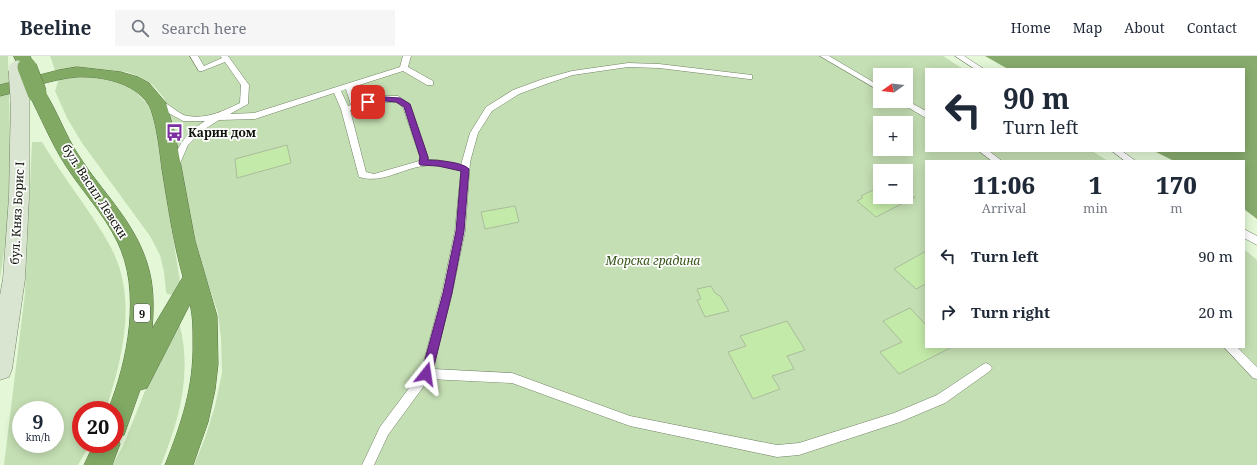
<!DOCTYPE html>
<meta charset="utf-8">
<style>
:root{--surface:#fff;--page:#f6f6f7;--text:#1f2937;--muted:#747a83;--line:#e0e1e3}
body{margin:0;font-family:"Noto Serif",serif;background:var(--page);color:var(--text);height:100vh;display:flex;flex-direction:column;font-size:15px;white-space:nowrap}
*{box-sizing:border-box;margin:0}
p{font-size:13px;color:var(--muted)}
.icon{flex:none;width:22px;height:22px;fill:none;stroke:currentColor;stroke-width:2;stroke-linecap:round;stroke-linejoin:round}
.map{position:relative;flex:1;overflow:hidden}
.side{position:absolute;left:925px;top:104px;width:320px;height:188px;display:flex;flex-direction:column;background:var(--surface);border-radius:0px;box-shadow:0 2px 10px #0003}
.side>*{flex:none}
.top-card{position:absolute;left:925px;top:12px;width:320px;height:84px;border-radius:0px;box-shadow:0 2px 10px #0003;background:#fff;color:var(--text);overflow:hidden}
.needle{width:26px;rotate:256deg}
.tools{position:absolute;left:873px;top:12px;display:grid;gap:8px}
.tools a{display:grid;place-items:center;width:40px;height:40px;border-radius:0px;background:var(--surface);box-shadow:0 2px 10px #0003;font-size:20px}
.speed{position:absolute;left:12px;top:345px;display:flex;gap:8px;font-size:20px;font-weight:700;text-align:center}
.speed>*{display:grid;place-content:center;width:52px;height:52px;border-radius:50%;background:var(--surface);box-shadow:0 2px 10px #0003;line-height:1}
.speed small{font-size:10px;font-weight:400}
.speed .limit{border:6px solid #d22;background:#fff;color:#111}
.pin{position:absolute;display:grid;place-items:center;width:34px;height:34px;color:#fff;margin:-17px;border-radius:8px;box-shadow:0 2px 6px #0006}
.me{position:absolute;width:44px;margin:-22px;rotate:15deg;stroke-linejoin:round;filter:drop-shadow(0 0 3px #0008)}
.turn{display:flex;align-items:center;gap:14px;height:84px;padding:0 12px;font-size:18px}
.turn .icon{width:52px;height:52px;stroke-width:2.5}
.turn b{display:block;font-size:28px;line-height:34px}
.eta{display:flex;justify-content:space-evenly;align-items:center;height:68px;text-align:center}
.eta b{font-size:24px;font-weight:800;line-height:28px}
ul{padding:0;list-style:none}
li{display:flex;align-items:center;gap:12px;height:56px;padding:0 12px}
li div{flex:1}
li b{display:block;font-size:15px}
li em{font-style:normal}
header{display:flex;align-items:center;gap:24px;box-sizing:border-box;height:56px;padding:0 20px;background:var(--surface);border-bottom:1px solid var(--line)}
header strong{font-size:19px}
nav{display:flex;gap:22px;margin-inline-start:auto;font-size:14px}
.search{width:280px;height:36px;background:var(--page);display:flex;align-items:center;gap:10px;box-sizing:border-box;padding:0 14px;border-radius:0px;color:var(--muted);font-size:15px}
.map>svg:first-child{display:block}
.green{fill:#c5dfb4;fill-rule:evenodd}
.water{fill:#87ab6d}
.building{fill:#c4eaa9;stroke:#a9bc9c}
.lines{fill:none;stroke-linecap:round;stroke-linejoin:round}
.lane-casing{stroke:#718265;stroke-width:1}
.secondary-casing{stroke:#718265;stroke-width:1}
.highway-casing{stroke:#587443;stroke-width:1}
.lane{fill:#fff;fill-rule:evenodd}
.secondary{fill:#d9e5d0;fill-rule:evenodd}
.highway{fill:#81a964;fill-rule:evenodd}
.secondary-bridge-casing{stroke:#718265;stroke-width:20;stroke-linecap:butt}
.highway-bridge-casing{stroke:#587443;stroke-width:20;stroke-linecap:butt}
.secondary-bridge{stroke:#d9e5d0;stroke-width:19}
.highway-bridge{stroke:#81a964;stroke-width:19}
.route{fill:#7c2fa0;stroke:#511f68}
.labels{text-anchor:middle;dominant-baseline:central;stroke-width:3.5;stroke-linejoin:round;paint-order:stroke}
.shield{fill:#fdfdfd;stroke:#545851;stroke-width:1}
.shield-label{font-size:11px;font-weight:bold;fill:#0c1207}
.poi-label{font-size:12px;font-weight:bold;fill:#0c1207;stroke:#fdfdfd;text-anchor:start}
.street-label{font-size:12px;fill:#0c1207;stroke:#fdfdfd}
.park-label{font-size:12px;font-style:italic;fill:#355616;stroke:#fdfdfd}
</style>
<header>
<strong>Beeline</strong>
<div class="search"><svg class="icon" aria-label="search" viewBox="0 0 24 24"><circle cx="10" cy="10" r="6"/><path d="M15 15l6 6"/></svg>Search here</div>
<nav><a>Home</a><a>Map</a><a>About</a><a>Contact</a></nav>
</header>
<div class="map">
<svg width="1257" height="409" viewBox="0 0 1257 409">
<rect width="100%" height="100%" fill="#e4f8d7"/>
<path class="green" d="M0,0h8l3,118 -5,64 -6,41z
M50,0h893l20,13h-37v82h166l16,10h-182v186h318v-98l13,11v205h-1063l11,-27 10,-32 7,-33 -1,-34 -3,-26 -24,-71 -18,-96 -12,-48 -11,-13 -13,-8 -13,-5 -34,-3 -38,1zM880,19h26v26h-26zM880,67h26v26h-26zM880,115h26v26h-26z
M86,21l27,3 13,5 10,7 11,12 6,12 9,41 6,51 13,79 -7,8 -7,-1 -1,-3 -2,-19 -4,-17 -10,-19 -68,-93 -15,-25 -12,-27 3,-9 -1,-3z
M32,86h10c20,34 46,65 66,100 31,53 15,113 -2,168h-25v34h9l-12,21h-74l21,-172zM21,354h34v34h-34z
M177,267l3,3c12,48 -1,95 -19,139h-49l11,-19 26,-65z"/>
<path class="water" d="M985,0h272v163l-13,-10v-48h-70l-20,-10h90v-82h-236z"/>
<path class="building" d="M287,89l4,18 -54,15 -2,-19z
M877,132l3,3v6h35l-39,20 -19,-16 6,-3 -2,-2z
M515,150l4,16 -34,7 -4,-17z
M926,195v33l-10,5 -22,-20z
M711,230l4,7 5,3 9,15 -24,6 -8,-17 4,-1 -4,-10z
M910,252l16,17v22h26l-53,27 -19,-22 22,-10 -19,-21z
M787,265l18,29 -18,6 7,13 -22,7 8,13 -27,10 -25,-47 18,-6 -6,-10z"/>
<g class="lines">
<defs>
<path id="lane" d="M190,0h8l6,10 18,-8 -2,-2h8l21,29 -1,19 -18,10 24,-1 146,-46 3,-11h8l-3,11 25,14v4h-6l-24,-14 -50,16 6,16 26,-7h13l12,8 18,53v3h10l23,5 9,-32 16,-26 27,-17 30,-11 29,-8 56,-8 31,1 93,11v4h-3l-90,-11 -31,-1 -55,8 -24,8 -30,11 -27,17 -14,22 -8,29 -5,69 -13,62 -19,76 79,4 118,43 147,29 22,-2 95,-30 43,-18 45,-30 4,-2 4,2 2,3 -2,3 -45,32 -45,19 -101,33 -22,2 -147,-31 -118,-43 -83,-4 -41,56 -14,30h-12l18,-38 41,-55 21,-79 13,-62 6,-60c-12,-3 -25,-7 -38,-5 -22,3 -41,18 -64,11l-18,-68 -7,-16 -79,26 -36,1 -17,11 -14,14 -10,23h-6l-1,-2c8,-22 14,-32 34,-45h-22l-29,-16v-4c12,-3 23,14 34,15 20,3 35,-5 52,-13l1,-18 -16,-23 -23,9h-3zM346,33l5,16 -3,1 -7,-15zM385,46h11l7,5 17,50 -1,4 -45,13 -8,-2 -16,-62z
M820,0h9l51,30v5z
M955,0h9l20,13h-9z
M906,44l20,11v7l-29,-17z
M979,95h10l13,10h-10z
M1112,95h10l14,10h-11z
M1244,173l13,7v9l-13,-7z
M1224,291h13l20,20v12l-4,-1z"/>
<path id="secondary" d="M20,36l6,2 3,4v99l-4,82 -13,90 -3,8 -9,3v-85l3,-16 6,-82 2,-99 3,-4z"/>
<path id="highway" d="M14,0h16l5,11 -2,4 -6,1 -6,-1z
M77,11l44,5 17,5 11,6 17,20 9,31 20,107 22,75 1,48 -3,26 -7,32 -15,43h-28c17,-43 29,-78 28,-124 0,-13 0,-24 -3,-37l-43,84 -7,2 -16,45 -7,2 3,7 -8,21h-28l10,-21h21v-34h-7c20,-49 34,-120 9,-169 -13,-27 -35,-50 -51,-75 -15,-23 -25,-49 -38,-73l3,-4 6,-2 6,2c14,21 22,46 36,67 23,36 55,65 68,107 7,21 7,44 5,66l31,-52c-10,-36 -15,-72 -21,-108 -2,-16 -6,-53 -14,-65 -14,-22 -47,-28 -71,-27 -26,2 -52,13 -77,19v-11l59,-15z"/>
</defs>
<use href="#lane" class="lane-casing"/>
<use href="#secondary" class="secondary-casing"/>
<use href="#highway" class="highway-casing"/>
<use href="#lane" class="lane"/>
<use href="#secondary" class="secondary"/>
<use href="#highway" class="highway"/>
<defs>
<path id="secondary-bridge" d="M18,14l2,28"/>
<path id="highway-bridge" d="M27,11l10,26"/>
</defs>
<use href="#secondary-bridge" class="secondary-bridge-casing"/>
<use href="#highway-bridge" class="highway-bridge-casing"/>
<use href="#secondary-bridge" class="secondary-bridge"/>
<use href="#highway-bridge" class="highway-bridge"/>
</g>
<path class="route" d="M385,41l15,1 10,6 18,53v3c9,0 35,2 41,9l-5,62 -12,62 -20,81 -2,3 -4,1 -3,-1 -2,-3 22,-81 13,-62 5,-60 -23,-5 -18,-1 -1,-2 1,-6 -16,-50 -8,-5 -11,-1 -17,3 -3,-2 1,-2z"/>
<defs>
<symbol id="bus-bare" viewBox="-9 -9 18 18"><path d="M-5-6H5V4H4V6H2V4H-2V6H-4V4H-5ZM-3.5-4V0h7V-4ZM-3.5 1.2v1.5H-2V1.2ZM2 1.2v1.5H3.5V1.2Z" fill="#7c2fa0" stroke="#fdfdfd" stroke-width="2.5" paint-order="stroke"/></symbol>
</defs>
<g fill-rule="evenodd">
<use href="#bus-bare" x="162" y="64" width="25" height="25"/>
</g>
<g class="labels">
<rect class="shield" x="134" y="248" width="16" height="18" rx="3"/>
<g class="shield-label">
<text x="142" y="257">9</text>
</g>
<g class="poi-label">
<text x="188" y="76">Карин дом</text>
</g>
<g class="street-label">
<text transform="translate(95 135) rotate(57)">бул. Васил Левски</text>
<text transform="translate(17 157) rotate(-87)">бул. Княз Борис I</text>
</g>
<g class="park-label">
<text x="653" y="204">Морска градина</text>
</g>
</g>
</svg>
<div class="tools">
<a><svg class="needle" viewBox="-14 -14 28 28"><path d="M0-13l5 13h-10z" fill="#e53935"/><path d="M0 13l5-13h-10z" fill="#747a83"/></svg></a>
<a>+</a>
<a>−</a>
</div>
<div class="speed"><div>9<small>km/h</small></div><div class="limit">20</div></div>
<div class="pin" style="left:368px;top:46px;background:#d93025"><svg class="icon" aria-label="arrive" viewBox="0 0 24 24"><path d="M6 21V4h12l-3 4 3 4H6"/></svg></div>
<svg class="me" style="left:426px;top:318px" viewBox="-20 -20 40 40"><path d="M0-17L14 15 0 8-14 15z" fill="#7c2fa0" stroke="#fff" stroke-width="4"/></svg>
<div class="top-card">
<div class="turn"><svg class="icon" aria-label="left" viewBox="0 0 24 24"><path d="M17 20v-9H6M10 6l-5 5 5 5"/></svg><div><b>90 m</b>Turn left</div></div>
</div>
<section class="side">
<div class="eta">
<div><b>11:06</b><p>Arrival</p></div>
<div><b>1</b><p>min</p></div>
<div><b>170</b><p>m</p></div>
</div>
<ul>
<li><svg class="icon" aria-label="left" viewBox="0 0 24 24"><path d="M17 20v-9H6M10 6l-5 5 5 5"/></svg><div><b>Turn left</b></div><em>90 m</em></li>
<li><svg class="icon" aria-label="right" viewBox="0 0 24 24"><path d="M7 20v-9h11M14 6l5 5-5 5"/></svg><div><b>Turn right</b></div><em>20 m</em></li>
</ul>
</section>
</div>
